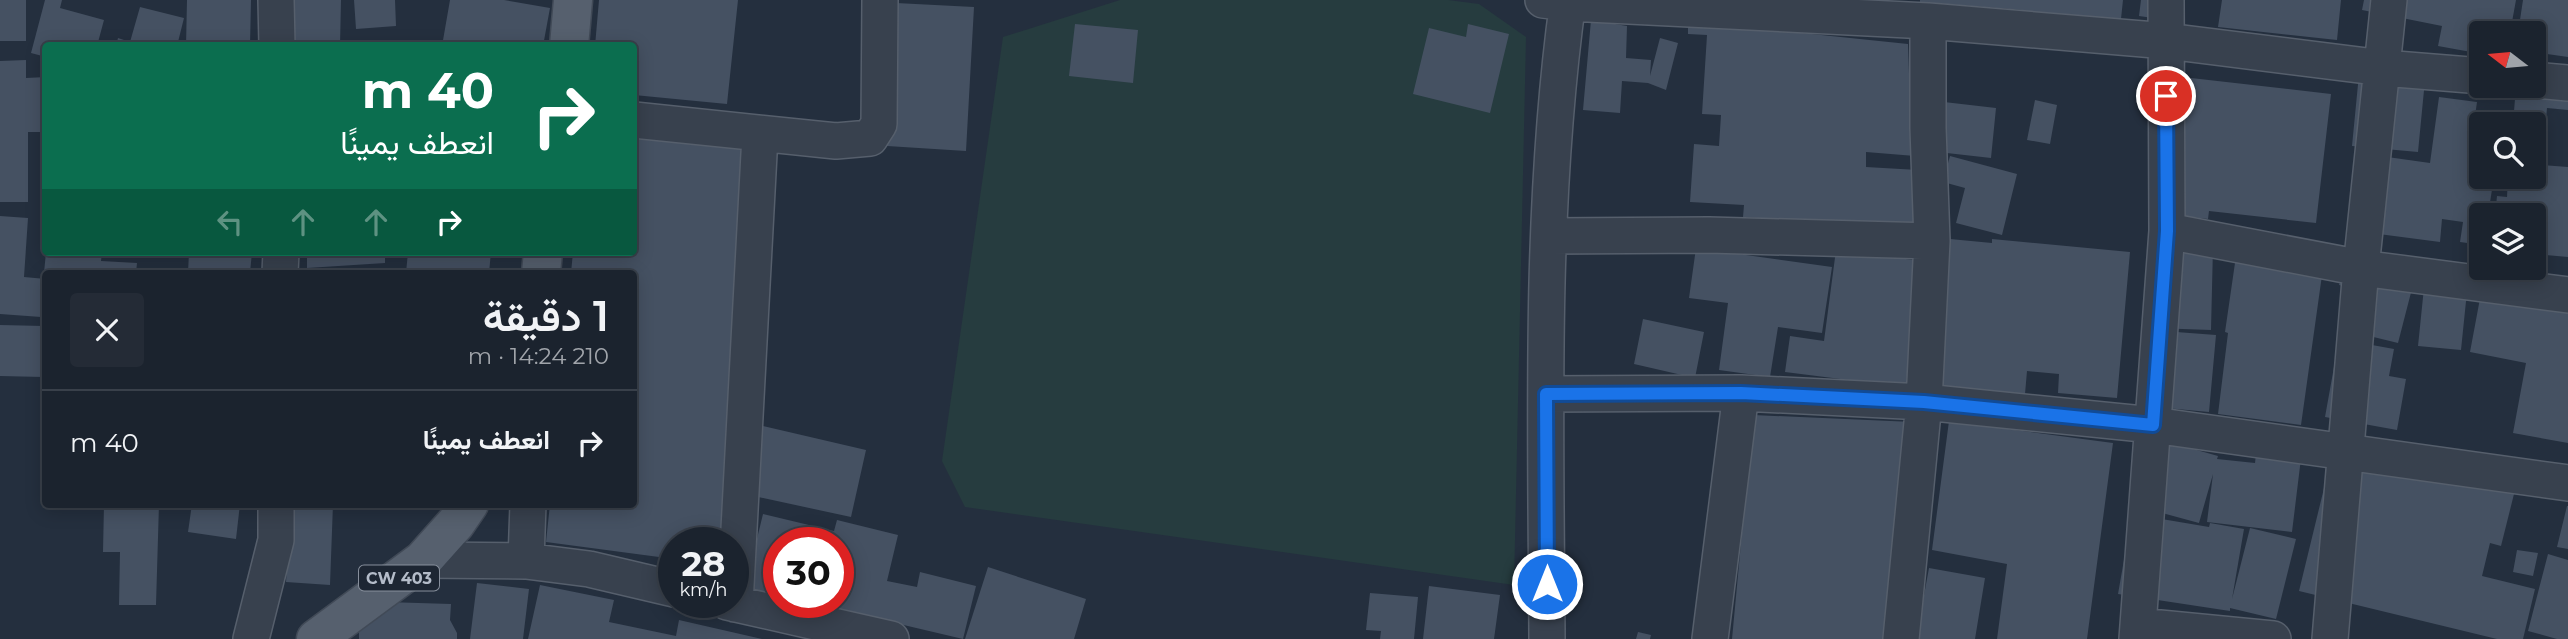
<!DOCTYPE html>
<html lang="ar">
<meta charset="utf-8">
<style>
:root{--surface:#1b232e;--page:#242b36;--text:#f1f3f6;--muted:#a0a4aa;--line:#39404a}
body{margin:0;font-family:Montserrat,Vazirmatn,sans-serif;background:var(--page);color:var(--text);direction:rtl;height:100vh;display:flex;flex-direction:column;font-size:26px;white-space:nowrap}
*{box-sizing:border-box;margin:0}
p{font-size:23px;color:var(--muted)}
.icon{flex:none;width:38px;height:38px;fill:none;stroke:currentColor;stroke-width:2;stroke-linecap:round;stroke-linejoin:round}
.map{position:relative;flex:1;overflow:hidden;direction:ltr}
.sheet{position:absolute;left:42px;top:270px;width:595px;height:238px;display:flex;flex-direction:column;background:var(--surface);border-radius:7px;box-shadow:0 4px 18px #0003,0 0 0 2px var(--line);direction:rtl}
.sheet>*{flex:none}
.banner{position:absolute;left:42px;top:42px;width:595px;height:214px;border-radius:7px;box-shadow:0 4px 18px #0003,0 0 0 2px var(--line);direction:rtl;background:#0b6e4f;color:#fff;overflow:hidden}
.needle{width:46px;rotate:286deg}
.controls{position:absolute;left:2469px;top:21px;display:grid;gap:14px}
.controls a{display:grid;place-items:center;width:77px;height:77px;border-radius:7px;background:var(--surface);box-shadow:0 4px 18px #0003,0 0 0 2px var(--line);font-size:35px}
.speed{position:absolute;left:658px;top:527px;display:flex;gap:14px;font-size:35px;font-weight:700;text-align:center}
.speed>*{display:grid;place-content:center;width:91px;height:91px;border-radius:50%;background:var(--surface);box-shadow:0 4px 18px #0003,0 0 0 2px var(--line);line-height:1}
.speed small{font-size:18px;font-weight:400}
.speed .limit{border:10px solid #d22;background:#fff;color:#111}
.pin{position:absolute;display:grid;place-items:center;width:60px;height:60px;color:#fff;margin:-30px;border:4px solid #fff;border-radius:50%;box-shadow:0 2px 7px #0007}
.me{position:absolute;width:77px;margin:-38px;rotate:0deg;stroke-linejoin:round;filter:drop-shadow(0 0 5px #0008)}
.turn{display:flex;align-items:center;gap:24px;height:147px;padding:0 28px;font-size:32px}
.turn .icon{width:91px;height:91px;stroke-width:2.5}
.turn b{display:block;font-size:49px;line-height:60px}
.lanes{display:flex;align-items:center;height:66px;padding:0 28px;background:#0003;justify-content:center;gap:35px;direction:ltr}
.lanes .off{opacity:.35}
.round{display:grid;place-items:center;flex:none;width:74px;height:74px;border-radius:7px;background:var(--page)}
.headline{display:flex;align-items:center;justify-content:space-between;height:119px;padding:0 28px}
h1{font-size:42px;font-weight:600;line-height:52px}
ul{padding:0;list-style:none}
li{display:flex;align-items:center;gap:21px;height:105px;padding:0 28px;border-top:2px solid var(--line)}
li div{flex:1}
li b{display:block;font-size:26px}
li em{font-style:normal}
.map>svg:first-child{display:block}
.green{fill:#263c3f}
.building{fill:#455162}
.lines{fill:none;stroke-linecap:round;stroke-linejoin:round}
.minor-casing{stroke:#565f6c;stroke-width:38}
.primary-casing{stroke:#414a57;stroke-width:41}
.minor{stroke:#38414e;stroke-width:35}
.primary{stroke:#56606e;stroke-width:38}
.route-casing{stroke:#114b97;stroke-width:18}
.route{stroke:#1a73e8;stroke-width:12}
.labels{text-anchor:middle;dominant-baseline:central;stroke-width:5;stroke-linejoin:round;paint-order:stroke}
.shield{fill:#1d2633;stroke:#878f9c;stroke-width:2}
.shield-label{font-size:16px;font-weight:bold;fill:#b4bcc9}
</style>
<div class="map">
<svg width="2568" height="639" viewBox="0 0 2568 639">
<rect width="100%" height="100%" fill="#242f3e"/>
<path class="green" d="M1120,0h328l31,4 47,33 -12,548 -549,-78 -23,-46 61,-424z"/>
<path class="building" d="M0,0h26v41h-26z
M45,0h17l-2,8 44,12 -7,26h-51v11l-15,-4z
M187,0h64l-1,46h-64z
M288,0h53l-1,46h-54z
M354,0h41l1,26 -40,3z
M450,0h54l46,8 -7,38h-101z
M599,0h139l-11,104 -93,-9v-49h-39z
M1920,0h203l-2,19 -100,-7 1,-2 -102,-8z
M2141,0h36l-3,21 -35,-5z
M2222,0h119l-4,40 -119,-13z
M2364,0h152l-6,33h-28v21l-44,-8 4,-20 -80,-16z
M2523,0h45v57l-34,-5v-19h-16z
M896,3l78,4 -8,144 -79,-5z
M140,7l44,11 -7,28h-61l2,-8 12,4z
M1591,20l36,6 -1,32 25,2 -1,16 10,-38 18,5 -12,47 -18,-7 -26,-2 -2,32 -37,-3z
M1688,21l220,23 3,88 4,24 -49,-4v15l52,3 -4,58 -171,-11 1,-12 -54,-3 4,-58 25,2 2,-31 -19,-1 5,-79 -19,-1z
M1075,24l63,6 -5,53 -64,-7z
M1468,24l41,10 -19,79 -77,-19 16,-66 37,9z
M26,60v18l20,-1v55h-18v70h-28v-141z
M2359,74l66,6 -7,72 -66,-6z
M2161,77l29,4 1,-3 140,16 -15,129 -107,-12 -1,8 -44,-5z
M2516,86l52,3v21l-21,-2 -5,57 26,2v90l-34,-3v-39h-39l2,-19 10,1 1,-20h26v-53h-21z
M2439,97l38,5 -6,43 11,2v30h12l-6,38h-6v30l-22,-3 3,-20 -21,-3 -2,23 -92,-12 11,-77 71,10z
M2035,100l22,5 -7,39 -23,-4z
M1944,102l52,6 -5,50 -53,-6z
M634,134l113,9 -23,399h-50v17l-128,-17 4,-38h84v-231h-63l2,-21h61z
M1950,156l67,18 -15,61 -46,-12 9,-35 -22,-6z
M0,216l28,2 -4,59 22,2v24h-4l-1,14 -41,-3z
M1950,239l42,4v-4l138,13 -13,146 -59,-5 1,-19 -32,-3 -2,23 -88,-8z
M2175,246l38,1 -2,83 -57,-2z
M1696,248l136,19 -10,66 -44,-6 -8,50 -51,-7 9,-67 -39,-5z
M1836,250l85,11 -15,123 -25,-3 -1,3 -95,-12 5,-36 34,5z
M46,252h56l-1,9 36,2 -1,10h-92z
M189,252h63l-2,21h-62z
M307,252h78v11l-78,5z
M408,252h83l-2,21h-83z
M2236,256l87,12 -22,157 -83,-11 10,-81 -3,-1z
M2344,268l71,9 -17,66 -41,-10 11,-41 -29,-7z
M2426,268l43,4 -8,78 -43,-4z
M2484,277l84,15v151l-55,-10 13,-70 -56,-11z
M1643,319l61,13 -9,46 -61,-14z
M0,325l44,1 -1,51 -43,-1z
M2150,330l66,5 -7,77 -65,-6z
M2339,339l55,10 -5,27 17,3 -9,51 -72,-13z
M1753,415l160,7 -24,217h-157z
M1949,421l164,22 -26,196h-90l10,-75 -75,-14z
M763,426l103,24 -15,67 -102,-22z
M2140,434l78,22 -1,3 38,4 2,-18 45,5 -10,82 -85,-10 6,-48 -14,49 -70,-19 10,-35 -8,-2z
M2334,447l183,35 -16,64 -11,-3 -8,33 53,13 -12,50h-26l-198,-48z
M104,504h55l-3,101h-37l1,-53h-17z
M192,504h48l-4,35 -48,-7z
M292,504h41l-3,81 -44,-3z
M2567,506h1v43l-11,-2z
M763,514l71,17 3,-11 61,15 -11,46 30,6 3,-15 56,14 -13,53 -157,-37h32v-60h-59v54l-34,-8z
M2132,514l77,13 1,-4 34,6 -12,70 18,-71 46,11 -20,80 -46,-11v3l-112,-17z
M2517,550l21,3 -5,23 -20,-4z
M2548,554l20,6v79h-11l-29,-8z
M988,567l98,32 -12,40h-109z
M1929,568l56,10 -10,61h-59z
M477,583l52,6 -6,50h-53z
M540,585l74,15 -5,22 67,14 3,-16 83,19h-234z
M1429,586l71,9 -6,44h-71z
M1370,593l48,4 -4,42h-34l1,-8 -15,-1z
M386,602l65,2 -1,16 7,13v6h-98v-23z
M1638,632l13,3 -1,4h-14z"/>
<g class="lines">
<defs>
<path id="minor" d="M276,0l1,46
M1543,0l25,3 360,18 239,20 216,27 99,8
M2534,80l34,3
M634,120l202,21 34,-3 9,-14 1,-124
M2167,231l194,37 207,27
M1550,236l159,-1 223,6
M280,273l1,-21
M1546,394l195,-1 183,9 229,23 415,58
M423,560l103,1 63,8 85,20
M526,561l2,-57
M727,602l164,37
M735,604l25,-469
M2139,626l134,13
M251,639l25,-99v-36
M1547,639c-1,-212 -8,-428 21,-639
M1710,639l31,-246
M1901,639l23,-237 8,-161 -4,-113v-107
M2137,639l30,-408 -1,-231
M2330,639l31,-371 28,-268"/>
<path id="primary" d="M569,46l4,-46
M541,273l2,-21
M316,639l107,-79 33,-37 13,-19"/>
</defs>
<use href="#minor" class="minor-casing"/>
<use href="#primary" class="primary-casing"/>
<use href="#minor" class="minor"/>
<use href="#primary" class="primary"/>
</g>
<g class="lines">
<defs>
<path id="route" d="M1547,584l-1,-190 195,-1 183,9 229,23 14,-194 -1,-135"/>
</defs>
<use href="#route" class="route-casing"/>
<use href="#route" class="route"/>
</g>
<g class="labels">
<rect class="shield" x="359" y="565.5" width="80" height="25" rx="5"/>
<g class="shield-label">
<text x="399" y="578">CW 403</text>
</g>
</g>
</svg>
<div class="controls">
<a><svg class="needle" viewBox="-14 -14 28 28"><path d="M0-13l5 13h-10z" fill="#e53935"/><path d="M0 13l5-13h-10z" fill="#a0a4aa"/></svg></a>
<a><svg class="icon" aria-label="search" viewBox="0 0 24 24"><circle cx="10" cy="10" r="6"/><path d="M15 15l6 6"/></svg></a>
<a><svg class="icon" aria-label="layers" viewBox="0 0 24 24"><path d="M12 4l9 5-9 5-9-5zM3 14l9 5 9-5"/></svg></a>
</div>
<div class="speed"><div>28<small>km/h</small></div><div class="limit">30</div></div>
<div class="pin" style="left:2166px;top:96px;background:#d93025"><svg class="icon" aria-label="arrive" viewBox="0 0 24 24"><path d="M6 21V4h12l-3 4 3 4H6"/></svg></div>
<svg class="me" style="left:1547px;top:584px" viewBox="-20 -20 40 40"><circle r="17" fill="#1a73e8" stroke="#fff" stroke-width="3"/><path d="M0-11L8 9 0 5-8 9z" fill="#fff"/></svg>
<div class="banner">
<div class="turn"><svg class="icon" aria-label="right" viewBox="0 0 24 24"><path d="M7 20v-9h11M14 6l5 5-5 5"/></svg><div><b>40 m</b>انعطف يمينًا</div></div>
<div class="lanes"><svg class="icon off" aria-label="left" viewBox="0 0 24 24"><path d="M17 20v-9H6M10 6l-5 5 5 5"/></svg><svg class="icon off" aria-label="ahead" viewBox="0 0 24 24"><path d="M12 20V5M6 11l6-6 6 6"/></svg><svg class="icon off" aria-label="ahead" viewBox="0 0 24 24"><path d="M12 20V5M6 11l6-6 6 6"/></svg><svg class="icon" aria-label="right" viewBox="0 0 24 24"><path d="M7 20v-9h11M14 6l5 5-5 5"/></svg></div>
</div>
<section class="sheet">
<div class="headline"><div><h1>1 دقيقة</h1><p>210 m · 14:24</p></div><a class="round"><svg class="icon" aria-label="close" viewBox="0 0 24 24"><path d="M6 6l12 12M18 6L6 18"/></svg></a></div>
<ul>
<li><svg class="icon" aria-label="right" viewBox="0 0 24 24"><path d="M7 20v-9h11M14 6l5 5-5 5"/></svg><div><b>انعطف يمينًا</b></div><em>40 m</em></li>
</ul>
</section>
</div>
